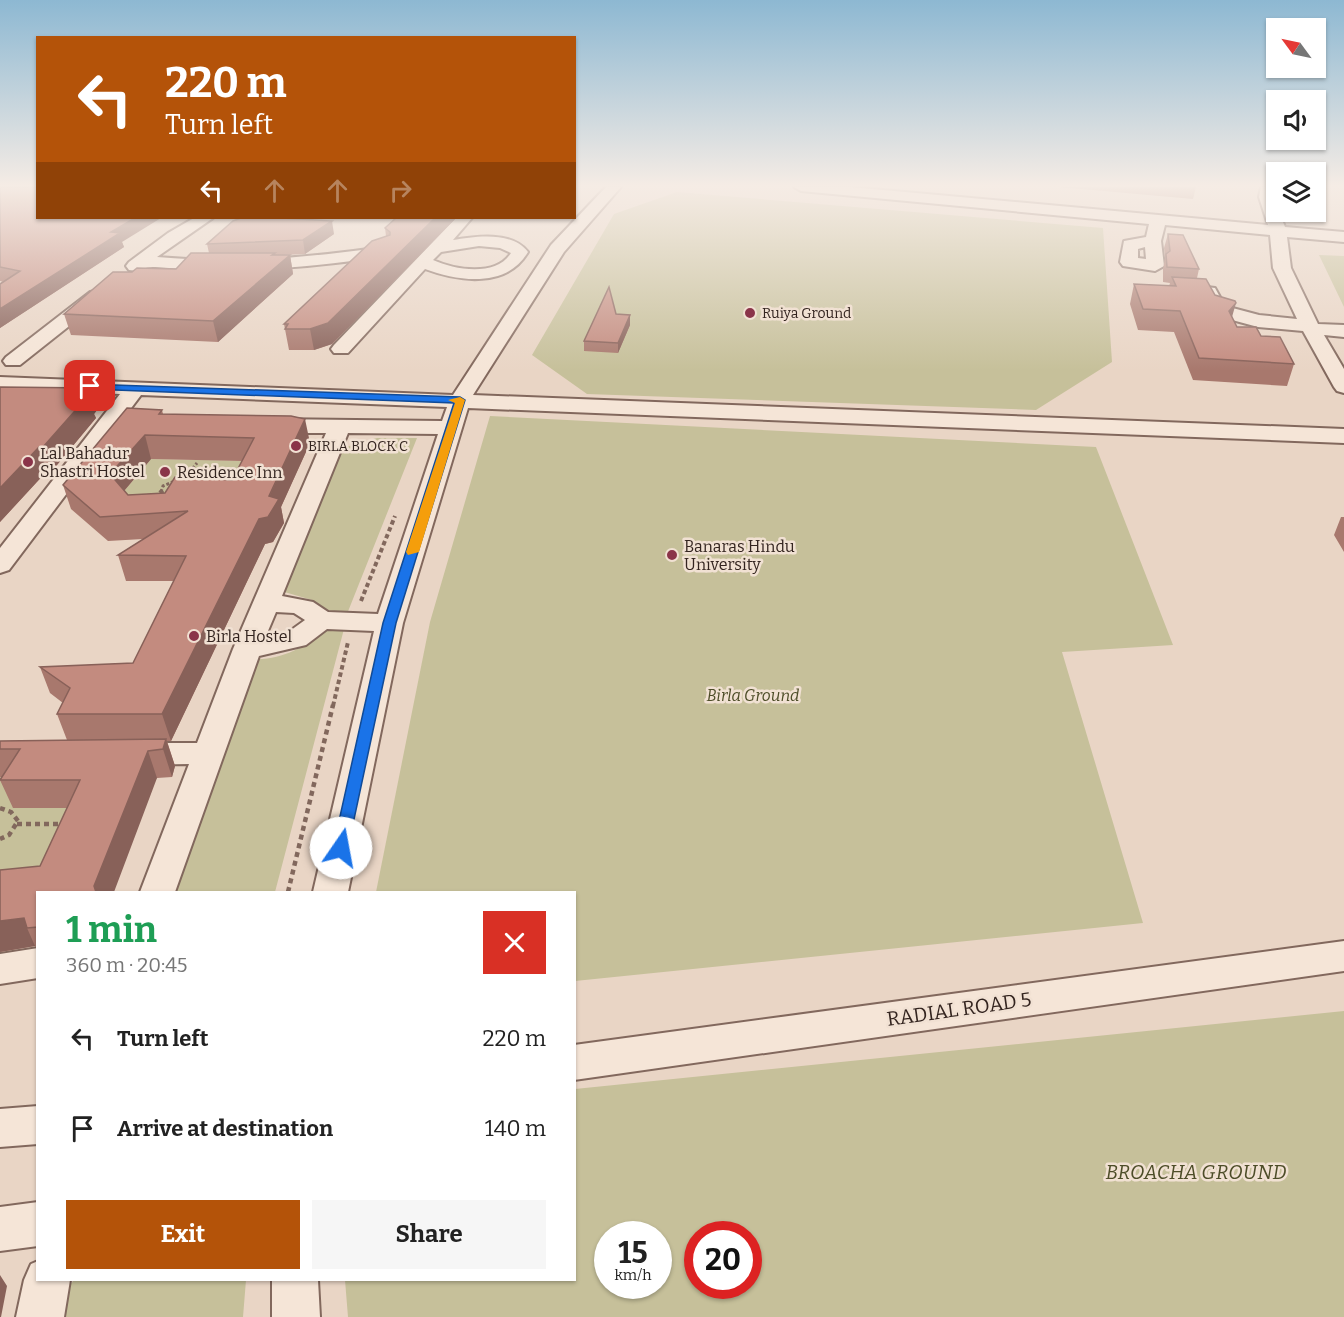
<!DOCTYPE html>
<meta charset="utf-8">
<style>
:root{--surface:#fff;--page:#f6f6f6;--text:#222;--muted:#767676;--accent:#b45309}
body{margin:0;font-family:Bitter,serif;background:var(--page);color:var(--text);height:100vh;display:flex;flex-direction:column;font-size:22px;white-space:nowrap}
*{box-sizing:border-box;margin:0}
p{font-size:20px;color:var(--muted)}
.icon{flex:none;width:33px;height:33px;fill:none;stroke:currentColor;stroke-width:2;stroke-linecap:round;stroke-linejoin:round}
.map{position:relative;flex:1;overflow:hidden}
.panel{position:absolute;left:36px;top:891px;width:540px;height:390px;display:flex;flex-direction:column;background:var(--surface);border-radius:0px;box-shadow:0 2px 4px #0004}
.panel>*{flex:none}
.hud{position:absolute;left:36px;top:36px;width:540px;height:183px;border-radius:0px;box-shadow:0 2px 4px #0004;background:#b45309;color:#fff;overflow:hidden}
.needle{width:39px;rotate:303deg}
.tools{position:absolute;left:1266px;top:18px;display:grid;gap:12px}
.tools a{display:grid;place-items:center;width:60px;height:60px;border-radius:0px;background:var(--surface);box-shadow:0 2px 4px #0004;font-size:30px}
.speed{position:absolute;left:594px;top:1221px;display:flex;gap:12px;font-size:30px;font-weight:700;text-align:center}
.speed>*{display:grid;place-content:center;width:78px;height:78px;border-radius:50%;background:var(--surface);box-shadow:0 2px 4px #0004;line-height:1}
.speed small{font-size:15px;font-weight:400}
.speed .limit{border:9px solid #d22;background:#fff;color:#111}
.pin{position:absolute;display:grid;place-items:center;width:51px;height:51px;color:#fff;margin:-26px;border-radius:12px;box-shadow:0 3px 9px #0006}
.me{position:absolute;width:66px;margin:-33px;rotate:12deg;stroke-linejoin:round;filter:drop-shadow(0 0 4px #0008)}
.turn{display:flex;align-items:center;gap:21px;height:126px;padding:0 30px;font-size:27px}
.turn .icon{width:78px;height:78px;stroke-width:2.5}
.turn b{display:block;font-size:42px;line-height:51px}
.lanes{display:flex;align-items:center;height:57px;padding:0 30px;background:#0003;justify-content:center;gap:30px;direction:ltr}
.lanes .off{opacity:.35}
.round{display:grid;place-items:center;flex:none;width:63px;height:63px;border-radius:0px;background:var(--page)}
.summary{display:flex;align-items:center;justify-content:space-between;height:102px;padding:0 30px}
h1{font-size:36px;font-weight:700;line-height:45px;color:#1e9e55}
.action{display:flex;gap:12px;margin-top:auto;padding:12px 30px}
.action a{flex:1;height:69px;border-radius:0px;background:var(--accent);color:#fff;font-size:24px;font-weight:700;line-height:69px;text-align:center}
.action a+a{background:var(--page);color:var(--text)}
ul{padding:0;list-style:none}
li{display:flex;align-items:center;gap:18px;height:90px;padding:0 30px}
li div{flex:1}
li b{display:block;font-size:22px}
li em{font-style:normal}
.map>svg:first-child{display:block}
.green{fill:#c6c09a;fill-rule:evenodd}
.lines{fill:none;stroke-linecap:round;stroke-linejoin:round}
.minor-casing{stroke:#82685d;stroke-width:4}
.path-far2{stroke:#82685d;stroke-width:3;stroke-dasharray:3 2;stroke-linecap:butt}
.path-far1{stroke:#82685d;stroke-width:4;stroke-dasharray:4.5 3;stroke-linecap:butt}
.path{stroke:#82685d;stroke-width:4.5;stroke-dasharray:5 4;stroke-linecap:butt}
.minor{fill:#f5e5d7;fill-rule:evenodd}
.wall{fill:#a8786d;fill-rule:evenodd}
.shaded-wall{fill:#886159}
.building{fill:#c38b7f;stroke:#886159;stroke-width:1.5;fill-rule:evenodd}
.route{fill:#1a73e8;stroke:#114b97;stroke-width:1.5}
.slow{fill:#f59e0b}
.poi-dot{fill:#8a3449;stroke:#f1e1d3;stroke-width:2}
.labels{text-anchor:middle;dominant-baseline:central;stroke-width:5;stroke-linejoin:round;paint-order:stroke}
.far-poi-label{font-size:14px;fill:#33241f;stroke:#f1e1d3;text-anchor:start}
.poi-label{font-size:16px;fill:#33241f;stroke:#f1e1d3;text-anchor:start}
.park-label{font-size:16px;font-style:italic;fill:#4d4d28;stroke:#f1e1d3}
.near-street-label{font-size:20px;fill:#33241f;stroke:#f1e1d3}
.near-park-label{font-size:20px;font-style:italic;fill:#4d4d28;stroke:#f1e1d3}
</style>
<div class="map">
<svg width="1344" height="1317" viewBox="0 0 1344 1317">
<rect width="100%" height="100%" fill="#e9d5c5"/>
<path class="green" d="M677,192l426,36 9,134 -76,48 -449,-16 -55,-39 82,-141z
M1319,255l25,1v51z
M490,416l606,31 77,198 -111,7 81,271 -568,58 -1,-89h-198l54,-270z
M377,438h40l-70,176h-16l-19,-14 -31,-9 58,-142z
M151,459l109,2 -22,43 -120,-6z
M324,629h20l-69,263h-107l87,-233c26,1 52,-12 69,-30z
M102,776l-89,31 51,1 30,-6 -56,90 -38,7v-122z
M1344,1011v306h-996l-3,-37h229l1,-191zM608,1234h50v52h-50zM698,1234h50v52h-50z
M74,1280h172l-3,37h-185l3,-21z"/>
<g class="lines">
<defs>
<path id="minor" d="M606,187h15l-57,65 -91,143 871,34v14l-876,-35 -65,215 -55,269h-35l61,-261 -47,-2 -21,16 -47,11 -84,236h-35l49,-128 -55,1 -11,-4 -5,-7 5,-7 11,-4h63l36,-94 93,-216h-57l-8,-2 -3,-5 3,-5 8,-2 173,2 5,-14 -306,-12 -132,175 -9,3v-25l120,-154 -120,-5v-12l453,18 98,-150zM348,433l90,1 -60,180 -50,-2 -15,-10 -31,-6zM276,612l18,1 11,7 -18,13 -22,5z
M794,187h56l418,38 -9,-28 2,-10h14l1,25h3l6,15 59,5v10l-57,-5 4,31 27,56 26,1v12l-20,-2 20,34v24l-7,-2 -3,-4 -31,-56 -45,-4 -48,-13 -12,-22 9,-5 8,1 10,18 34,9 38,4 -24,-51 -3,-33 -105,-10 -4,16 3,25 -9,5 -32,-5 -3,-4 4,-21 22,-4 3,-13 -348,-33zM1145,247l1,12 -8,-1v-9z
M194,218h19l-56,39c78,7 149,1 226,-10l8,5 -8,5c-80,11 -148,17 -228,10 -10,-1 -16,5 -26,3l-3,-4 3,-4 39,-29z
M456,218h16l-19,22c23,-4 59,-9 75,12 -21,36 -68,30 -103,17l-77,84h-14l-3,-4 3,-4zM479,246l21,2 11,5c-15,24 -56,17 -78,7l8,-8z
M96,291l9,5 -3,4 -82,65h-14l-3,-4 3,-4 84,-65z
M1344,941v30l-770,109v-35z
M38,948v30l-38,6v-30z
M38,1106v38l-38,3v-38z
M38,1202v44l-38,5v-44z
M38,1261v19h32l-6,37h-48l8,-37 7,-16z
M272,1280h46l2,37h-48z"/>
</defs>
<use href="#minor" class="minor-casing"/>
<path class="path-far2" d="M183,480l14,-17
M161,492l2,-6 12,-5"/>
<path class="path-far1" d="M160,490l4,5
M361,601l34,-85
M333,706l15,-64"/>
<path class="path" d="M0,808l11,4 7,9 -9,14 -9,4
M17,824h47
M288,892l45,-187"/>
<use href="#minor" class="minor"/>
</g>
<path class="wall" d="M0,187l122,55 2,5 -124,81v-44l3,-2 -3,-1z
M1059,187h137l-3,12z
M396,218h60l-124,126 -18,6h-25l-5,-26 102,-88 -1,-8z
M334,234l-29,20 -22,1h7l3,19 -75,68 -147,-7 -7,-21 68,-42 44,-3 33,-16 -2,-9z
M1168,234l31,35 -2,9 18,17 17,22 5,10 24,9 33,28 -7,22 -94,-6 -19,-48 -36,-2 -8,-26 4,-20 35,2 1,-3 -7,-1v-13l2,-11 -1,-10z
M616,314l14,1v10l-12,28 -34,-2v-10z
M0,387l97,23 -3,4 2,4 -44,53h-5l-47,51z
M162,410l1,4 147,29 -29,64 3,16 -11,19 -8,2 -94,197h-4l8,25 -3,11 -15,1 -119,114v58l-3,-4 -35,6 68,-144h-55l-13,-28 2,-3h-2v-36l67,-1 -10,-26 6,-11 -13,-10 -10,-26 93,-4 41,-82h-48l-8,-26 25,-16 -35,2 -37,-32 -8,-24zM151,459l91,2 -10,19 -67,13 -37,2 -4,-4z
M1341,517h3v35l-10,-17z"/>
<path class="shaded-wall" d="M135,218h26l-39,24 2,5 -124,81v-19l111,-77z
M435,218h21l-124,126 -18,6 -4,-21z
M332,221l2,13 -29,20 -2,-14z
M275,253l3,12 12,-10 3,19 -75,68 -5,-21 59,-66z
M1236,303l-6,21 -1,-13z
M630,315v10l-12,28v-10z
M90,388l7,22 -3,4 2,4 -44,53 -9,-24z
M305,419l5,24 -29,64 3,16 -11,19 -8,2 -94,197 -9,-27 97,-195z
M145,435l6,24 -33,39 -8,-24z
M39,447l8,24 -47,51v-34z
M166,739l9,27 -3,11 -9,-28z
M148,751l9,27 -43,114h-18l-2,-6z
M24,918l3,10 8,18 -35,6v-31z
M0,1275l7,11 -6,31h-1z"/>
<path class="building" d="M0,187h38v31h97l-24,14 9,1 -120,76v-25l20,-13 -20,-4z
M241,218h41l50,3 -29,19 -96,4 26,-23z
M396,218h39l-107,105 -18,6h-25l3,-5h-4l88,-83 18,-6v-3l-5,-4z
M1168,234l15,1 16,34 -32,-2 -1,-13 4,-3z
M191,253h84l-3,2h18l-77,66 -149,-7 49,-42h19l5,-4 39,1z
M1172,277l34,2 9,16 20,6 1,2 -7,8 8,16h19l5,9 19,1 14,27 -95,-6 -19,-47 -37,-2 -9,-25 42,2z
M609,287l7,27 14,1 -12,28 -34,-2z
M0,387l90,1 -6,7h5l-46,52h-4l-39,41z
M127,408l35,2 -3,4 132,2 14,3 -36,77 10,3 -11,18 -9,2 -97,195h-105l13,-26 -30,-21 93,-4 53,-107 -68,-1 70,-44 -88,6 -37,-32zM145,435l109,3 -22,42 -57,-3 -10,16 -37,2 -18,-21z
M166,739l-3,10 -15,2 -54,135 2,6h-58v35l-11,1 -3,-10 -24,3v-51l40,-4 40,-86h-80l20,-31h-20v-8z"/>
<linearGradient id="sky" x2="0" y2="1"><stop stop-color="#8db8d2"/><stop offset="0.5" stop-color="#f5ece5"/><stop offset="1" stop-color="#f5ece5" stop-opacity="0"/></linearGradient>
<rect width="1344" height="371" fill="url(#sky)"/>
<path class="route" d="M86,384l374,13 5,3 -69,223 -49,229h-12l-2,-4 50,-225 71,-220 -364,-14 -5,-3z"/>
<path class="slow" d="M460,397l5,3 -46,152 -11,3 -2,-3 49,-149 -7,-3z"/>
<g class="poi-dot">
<circle cx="750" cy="313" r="6"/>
<circle cx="296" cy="446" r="6"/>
<circle cx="28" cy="462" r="6"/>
<circle cx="165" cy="472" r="6"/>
<circle cx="672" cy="555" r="6"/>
<circle cx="194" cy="636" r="6"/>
</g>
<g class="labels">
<g class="far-poi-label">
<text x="762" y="313">Ruiya Ground</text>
<text x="308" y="446">BIRLA BLOCK C</text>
</g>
<g class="poi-label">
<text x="40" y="453">Lal Bahadur<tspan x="40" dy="18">Shastri Hostel</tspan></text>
<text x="177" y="472">Residence Inn</text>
<text x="684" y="546">Banaras Hindu<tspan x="684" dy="18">University</tspan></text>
<text x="206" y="636">Birla Hostel</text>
</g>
<g class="park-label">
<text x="753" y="695">Birla Ground</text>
</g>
<g class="near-street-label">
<text transform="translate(959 1009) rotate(-8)">RADIAL ROAD 5</text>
</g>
<g class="near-park-label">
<text x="1196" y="1172">BROACHA GROUND</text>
</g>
</g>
</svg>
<div class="tools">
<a><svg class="needle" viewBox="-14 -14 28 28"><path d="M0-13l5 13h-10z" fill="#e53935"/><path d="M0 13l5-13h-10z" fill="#767676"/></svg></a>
<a><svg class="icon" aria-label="sound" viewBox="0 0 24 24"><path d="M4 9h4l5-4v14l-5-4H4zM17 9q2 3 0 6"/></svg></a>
<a><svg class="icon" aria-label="layers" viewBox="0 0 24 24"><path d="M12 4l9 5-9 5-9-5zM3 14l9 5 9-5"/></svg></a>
</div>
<div class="speed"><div>15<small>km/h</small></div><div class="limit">20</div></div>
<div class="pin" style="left:90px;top:386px;background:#d93025"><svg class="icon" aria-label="arrive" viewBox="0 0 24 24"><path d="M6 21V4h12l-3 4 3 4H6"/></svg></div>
<svg class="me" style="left:341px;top:848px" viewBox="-20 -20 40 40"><circle r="19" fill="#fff"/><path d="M0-13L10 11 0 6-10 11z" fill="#1a73e8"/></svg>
<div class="hud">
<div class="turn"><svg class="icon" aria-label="left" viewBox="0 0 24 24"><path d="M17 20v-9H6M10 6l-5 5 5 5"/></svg><div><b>220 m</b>Turn left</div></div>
<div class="lanes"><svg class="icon" aria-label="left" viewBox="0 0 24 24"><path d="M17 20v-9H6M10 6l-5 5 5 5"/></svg><svg class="icon off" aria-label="ahead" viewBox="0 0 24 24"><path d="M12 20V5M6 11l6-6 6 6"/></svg><svg class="icon off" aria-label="ahead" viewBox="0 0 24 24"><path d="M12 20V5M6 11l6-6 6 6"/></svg><svg class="icon off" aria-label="right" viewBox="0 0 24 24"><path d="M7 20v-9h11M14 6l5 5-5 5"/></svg></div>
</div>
<section class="panel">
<div class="summary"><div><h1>1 min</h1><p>360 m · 20:45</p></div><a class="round" style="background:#d93025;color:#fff"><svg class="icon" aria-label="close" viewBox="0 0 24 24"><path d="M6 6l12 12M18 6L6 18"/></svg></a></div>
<ul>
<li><svg class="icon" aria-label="left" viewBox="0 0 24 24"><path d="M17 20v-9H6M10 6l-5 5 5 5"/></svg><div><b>Turn left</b></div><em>220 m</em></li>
<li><svg class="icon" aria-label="arrive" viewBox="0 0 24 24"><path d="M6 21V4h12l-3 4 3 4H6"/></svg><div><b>Arrive at destination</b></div><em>140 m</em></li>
</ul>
<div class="action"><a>Exit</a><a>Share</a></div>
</section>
</div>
